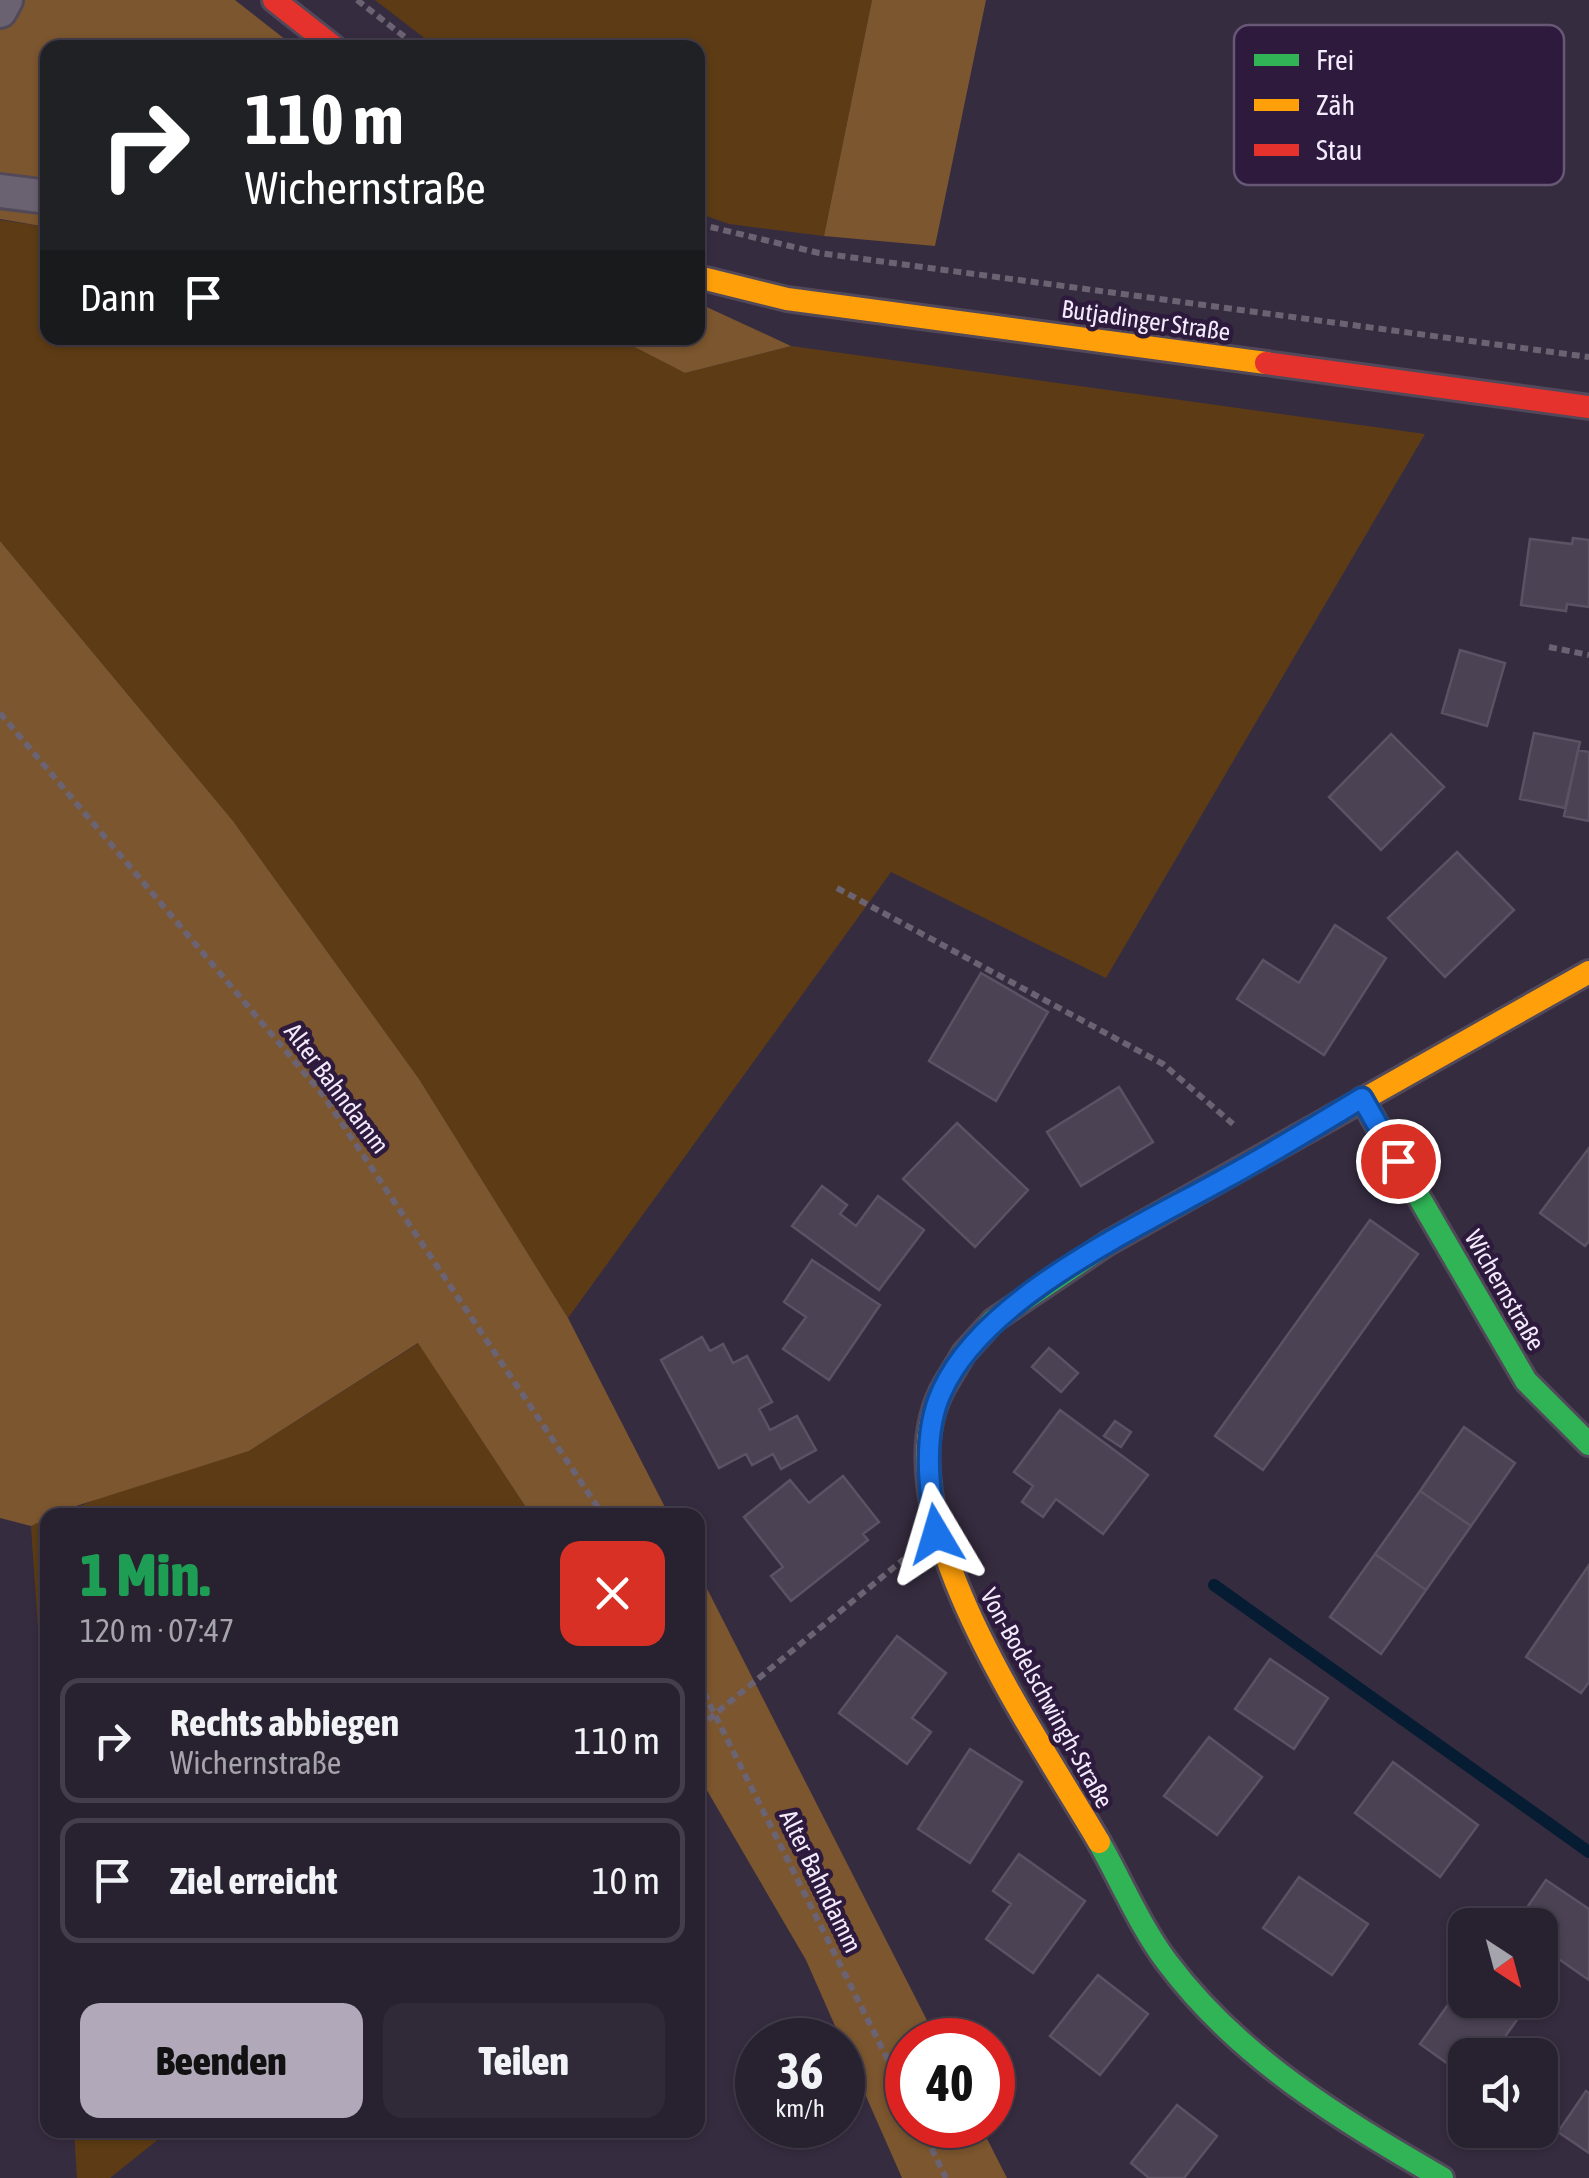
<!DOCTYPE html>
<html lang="de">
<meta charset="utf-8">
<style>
:root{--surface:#282130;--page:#302938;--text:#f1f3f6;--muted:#a5a3ab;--line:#443e4c;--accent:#b1a8ba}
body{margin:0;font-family:"Asap Condensed",sans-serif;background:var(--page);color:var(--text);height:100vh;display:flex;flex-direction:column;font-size:38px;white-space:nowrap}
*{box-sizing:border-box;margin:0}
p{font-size:32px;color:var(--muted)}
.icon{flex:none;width:55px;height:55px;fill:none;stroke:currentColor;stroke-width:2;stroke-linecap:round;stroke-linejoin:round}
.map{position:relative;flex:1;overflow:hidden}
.drawer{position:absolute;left:40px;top:1508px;width:665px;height:630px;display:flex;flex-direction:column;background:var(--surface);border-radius:20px;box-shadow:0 2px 8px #0004,0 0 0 2px var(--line)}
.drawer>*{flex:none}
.hud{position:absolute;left:40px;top:40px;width:665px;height:305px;border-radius:20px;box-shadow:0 2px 8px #0004,0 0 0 2px var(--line);background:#202124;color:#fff;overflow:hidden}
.needle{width:65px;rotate:144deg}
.controls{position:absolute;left:1448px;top:1908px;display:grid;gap:20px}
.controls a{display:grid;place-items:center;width:110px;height:110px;border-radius:20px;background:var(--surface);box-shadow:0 2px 8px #0004,0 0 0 2px var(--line);font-size:50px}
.speed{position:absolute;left:735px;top:2018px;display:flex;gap:20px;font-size:50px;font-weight:700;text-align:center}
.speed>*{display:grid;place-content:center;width:130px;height:130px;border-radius:50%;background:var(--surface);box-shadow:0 2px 8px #0004,0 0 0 2px var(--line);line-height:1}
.speed small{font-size:25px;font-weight:400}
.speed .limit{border:15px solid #d22;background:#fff;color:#111}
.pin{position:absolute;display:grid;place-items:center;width:85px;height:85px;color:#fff;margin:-42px;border:5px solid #fff;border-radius:50%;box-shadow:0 2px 10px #0007}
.me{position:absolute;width:110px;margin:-55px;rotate:353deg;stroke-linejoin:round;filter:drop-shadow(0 0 8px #0008)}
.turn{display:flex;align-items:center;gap:35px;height:210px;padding:0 40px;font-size:45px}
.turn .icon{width:130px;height:130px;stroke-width:2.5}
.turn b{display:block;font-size:70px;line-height:85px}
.then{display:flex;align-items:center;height:95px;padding:0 40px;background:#0003;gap:20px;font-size:38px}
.round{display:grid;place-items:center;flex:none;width:105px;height:105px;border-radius:20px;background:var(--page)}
.head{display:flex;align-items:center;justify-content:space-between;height:170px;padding:0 40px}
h1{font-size:60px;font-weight:800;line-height:75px;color:#1e9e55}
.primary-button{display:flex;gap:20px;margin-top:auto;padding:20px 40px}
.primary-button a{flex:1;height:115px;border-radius:20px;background:var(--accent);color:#111;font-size:40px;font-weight:800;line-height:115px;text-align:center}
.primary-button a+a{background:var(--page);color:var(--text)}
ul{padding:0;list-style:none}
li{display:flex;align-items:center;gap:30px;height:125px;margin:0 20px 15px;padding:0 20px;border:5px solid var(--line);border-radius:20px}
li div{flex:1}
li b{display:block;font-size:38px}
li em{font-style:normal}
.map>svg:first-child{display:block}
.green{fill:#5d3c15}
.forest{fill:#7b562e}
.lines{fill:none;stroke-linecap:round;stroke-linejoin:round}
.stream{stroke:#051c33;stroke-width:12}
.building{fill:#4b4253;stroke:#5b5263;stroke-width:2.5}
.street-casing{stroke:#514859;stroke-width:38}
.fast-casing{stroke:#514859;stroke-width:28}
.slow-casing{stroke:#514859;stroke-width:28}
.jam-casing{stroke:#514859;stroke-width:28}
.path{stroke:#6b6372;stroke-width:6;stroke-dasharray:8 5;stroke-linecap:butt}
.street{stroke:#6a6271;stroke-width:32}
.fast{stroke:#30b455;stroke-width:22}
.slow{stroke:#ff9f0a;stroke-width:22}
.jam{stroke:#e5322d;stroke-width:22}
.route-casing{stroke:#114b97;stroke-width:25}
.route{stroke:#1a73e8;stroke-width:18}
.labels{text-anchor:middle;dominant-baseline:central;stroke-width:9;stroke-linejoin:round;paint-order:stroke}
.street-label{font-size:25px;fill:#f3eafc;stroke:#2d1a3d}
.key{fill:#2d1a3d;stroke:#685876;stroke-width:2.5}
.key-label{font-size:28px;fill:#f3eafc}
</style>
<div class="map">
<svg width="1589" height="2178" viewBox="0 0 1589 2178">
<rect width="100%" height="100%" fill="#362c40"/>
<path class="green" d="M375,0h497l-48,236 -95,-12 -31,-11v-165l-262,-1z
M0,220l47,7 1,111h569l68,35 106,-27 634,88 -319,544 -215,-106 -323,446 -149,-239 -186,-258 -233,-280z
M419,1343l112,172h-473l68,-28 123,-36z
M47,1519v242l-16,-235z
M74,2130h96l-60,48h-33z"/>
<path class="forest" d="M0,0h235l60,47 -247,1 -1,179 -47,-8z
M872,0h114l-51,246 -111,-10z
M698,303l93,43 -106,27 -68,-35h81z
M0,541l233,280 186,258 149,239 101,197h-138l-113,-172 -169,108 -201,64 -1,4 -16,7 -31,-8z
M698,1571l239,469h-29v85h72l27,53h-105l-96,-218 -108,-185z"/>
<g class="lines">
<path class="stream" d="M1214,1585l375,267"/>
</g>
<path class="building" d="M1573,538l16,2v67l-22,-3 -1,7 -45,-6 9,-66 42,5z
M1460,650l45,13 -18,63 -45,-13z
M1534,733l46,9 -15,66 -45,-9z
M1391,734l53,53 -63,63 -52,-53z
M1578,750l11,2v69l-25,-5z
M1457,852l57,58 -69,67 -57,-59z
M1335,925l51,33 -62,97 -87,-56 26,-39 36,23z
M981,973l67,39 -52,89 -67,-40z
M1119,1087l34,55 -72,44 -34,-54z
M957,1123l71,67 -53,57 -72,-68z
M1589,1148v93l-4,5 -45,-33z
M822,1186l25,19 -7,9 16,12 22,-30 46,34 -45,60 -87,-64z
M1370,1220l48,34 -155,216 -48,-34z
M812,1260l68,45 -51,75 -46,-31 23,-32 -22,-15z
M702,1337l8,14 13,-7 10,19 14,-7 25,46 -13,7 11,21 27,-14 19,34 -35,19 -8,-15 -21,11 -6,-11 -27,14 -58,-108z
M1049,1348l29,25 -17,19 -29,-25z
M1060,1410l88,65 -45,59 -47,-35 -13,18 -21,-15 11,-16 -19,-14z
M1115,1421l16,11 -10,15 -17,-11z
M1464,1427l51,36 -44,63 -51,-35z
M843,1476l36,46 -16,12 5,6 -77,61 -20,-25 12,-9 -39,-50 46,-37 19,23z
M1420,1491l51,35 -45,64 -51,-36z
M1375,1554l51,36 -45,64 -51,-37z
M1589,1565v117l-8,11 -55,-36z
M897,1636l49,37 -34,45 19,14 -24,32 -68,-51z
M1270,1659l58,39 -34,51 -59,-40z
M1209,1737l53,40 -45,58 -53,-39z
M970,1749l52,33 -52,81 -52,-34z
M1393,1762l85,63 -38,52 -85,-64z
M1019,1854l66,47 -52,72 -47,-34 25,-35 -18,-13z
M1299,1877l69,47 -36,51 -69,-47z
M1546,1880l43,29v71l-49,-34v-21h-25z
M1098,1975l50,39 -48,61 -50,-39z
M1465,1981v19h51l10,7 -34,48h-27v21l-45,-32z
M1586,2091l3,2v60l-31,-21z
M1177,2105l40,31 -33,42h-35l-18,-15z"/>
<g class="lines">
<defs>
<path id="street" d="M0,11l6,-11
M0,191l48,6"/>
<path id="fast" d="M1362,1099l164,282 63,63
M946,1383l18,-30 30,-33 114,-77 224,-126
M1099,1842c22,39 41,84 68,120 72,96 173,157 275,216"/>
<path id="slow" d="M698,277l89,22 479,64
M1332,1117l257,-145
M946,1383c-74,123 91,352 153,459"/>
<path id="jam" d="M274,0l61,48
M1266,363l323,44"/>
</defs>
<use href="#street" class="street-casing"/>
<use href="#fast" class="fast-casing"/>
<use href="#slow" class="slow-casing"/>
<use href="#jam" class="jam-casing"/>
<path class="path" d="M357,0l62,48
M698,224l121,29 770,104
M1549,647l40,8
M0,713l323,382 280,420
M837,888l326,176 70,60
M698,1681l210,419
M698,1728l206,-169
M920,2125l26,53"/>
<use href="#street" class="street"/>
<use href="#fast" class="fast"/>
<use href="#slow" class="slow"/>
<use href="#jam" class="jam"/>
</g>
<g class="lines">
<defs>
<path id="route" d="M936,1534c-7,-45 -14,-101 6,-143 42,-94 194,-163 282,-212 46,-25 92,-53 138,-81l36,63"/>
</defs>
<use href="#route" class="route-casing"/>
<use href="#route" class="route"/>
</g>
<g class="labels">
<g class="street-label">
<text transform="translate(1146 320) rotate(8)">Butjadinger Straße</text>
<text transform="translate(337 1088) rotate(53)">Alter Bahndamm</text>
<text transform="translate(1505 1290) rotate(60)">Wichernstraße</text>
<text transform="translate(1047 1698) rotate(61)">Von-Bodelschwingh-Straße</text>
<text transform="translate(821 1881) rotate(64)">Alter Bahndamm</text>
</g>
</g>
<rect x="1234" y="25" width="330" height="160" rx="15" class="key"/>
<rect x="1254" y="54" width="45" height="12" fill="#30b455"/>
<rect x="1254" y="99" width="45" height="12" fill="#ff9f0a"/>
<rect x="1254" y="144" width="45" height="12" fill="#e5322d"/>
<g class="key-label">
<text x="1316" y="70">Frei</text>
<text x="1316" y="115">Zäh</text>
<text x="1316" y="160">Stau</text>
</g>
</svg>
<div class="controls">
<a><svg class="needle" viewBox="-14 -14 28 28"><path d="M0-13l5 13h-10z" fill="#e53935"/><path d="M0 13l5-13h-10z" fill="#a5a3ab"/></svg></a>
<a><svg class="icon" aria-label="sound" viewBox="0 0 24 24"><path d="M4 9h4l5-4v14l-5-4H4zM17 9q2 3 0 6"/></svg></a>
</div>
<div class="speed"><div>36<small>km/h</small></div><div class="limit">40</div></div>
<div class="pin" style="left:1398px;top:1161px;background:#d93025"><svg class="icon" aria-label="arrive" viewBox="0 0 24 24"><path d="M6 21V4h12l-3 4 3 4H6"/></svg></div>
<svg class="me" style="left:936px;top:1534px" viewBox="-20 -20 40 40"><path d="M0-17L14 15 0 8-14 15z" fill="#1a73e8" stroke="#fff" stroke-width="4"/></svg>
<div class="hud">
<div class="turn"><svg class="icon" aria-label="right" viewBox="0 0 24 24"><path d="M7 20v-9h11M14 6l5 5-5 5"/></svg><div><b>110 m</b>Wichernstraße</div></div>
<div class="then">Dann<svg class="icon" aria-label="arrive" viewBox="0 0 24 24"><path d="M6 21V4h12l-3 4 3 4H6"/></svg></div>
</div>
<section class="drawer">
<div class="head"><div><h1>1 Min.</h1><p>120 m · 07:47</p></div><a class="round" style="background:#d93025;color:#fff"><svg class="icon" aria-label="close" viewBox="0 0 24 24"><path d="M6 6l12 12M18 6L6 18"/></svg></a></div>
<ul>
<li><svg class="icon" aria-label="right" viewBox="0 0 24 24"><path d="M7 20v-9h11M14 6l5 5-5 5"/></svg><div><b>Rechts abbiegen</b><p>Wichernstraße</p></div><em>110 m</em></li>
<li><svg class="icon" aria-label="arrive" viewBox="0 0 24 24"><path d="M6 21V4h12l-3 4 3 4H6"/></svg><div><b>Ziel erreicht</b></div><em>10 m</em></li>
</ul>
<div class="primary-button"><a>Beenden</a><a>Teilen</a></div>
</section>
</div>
